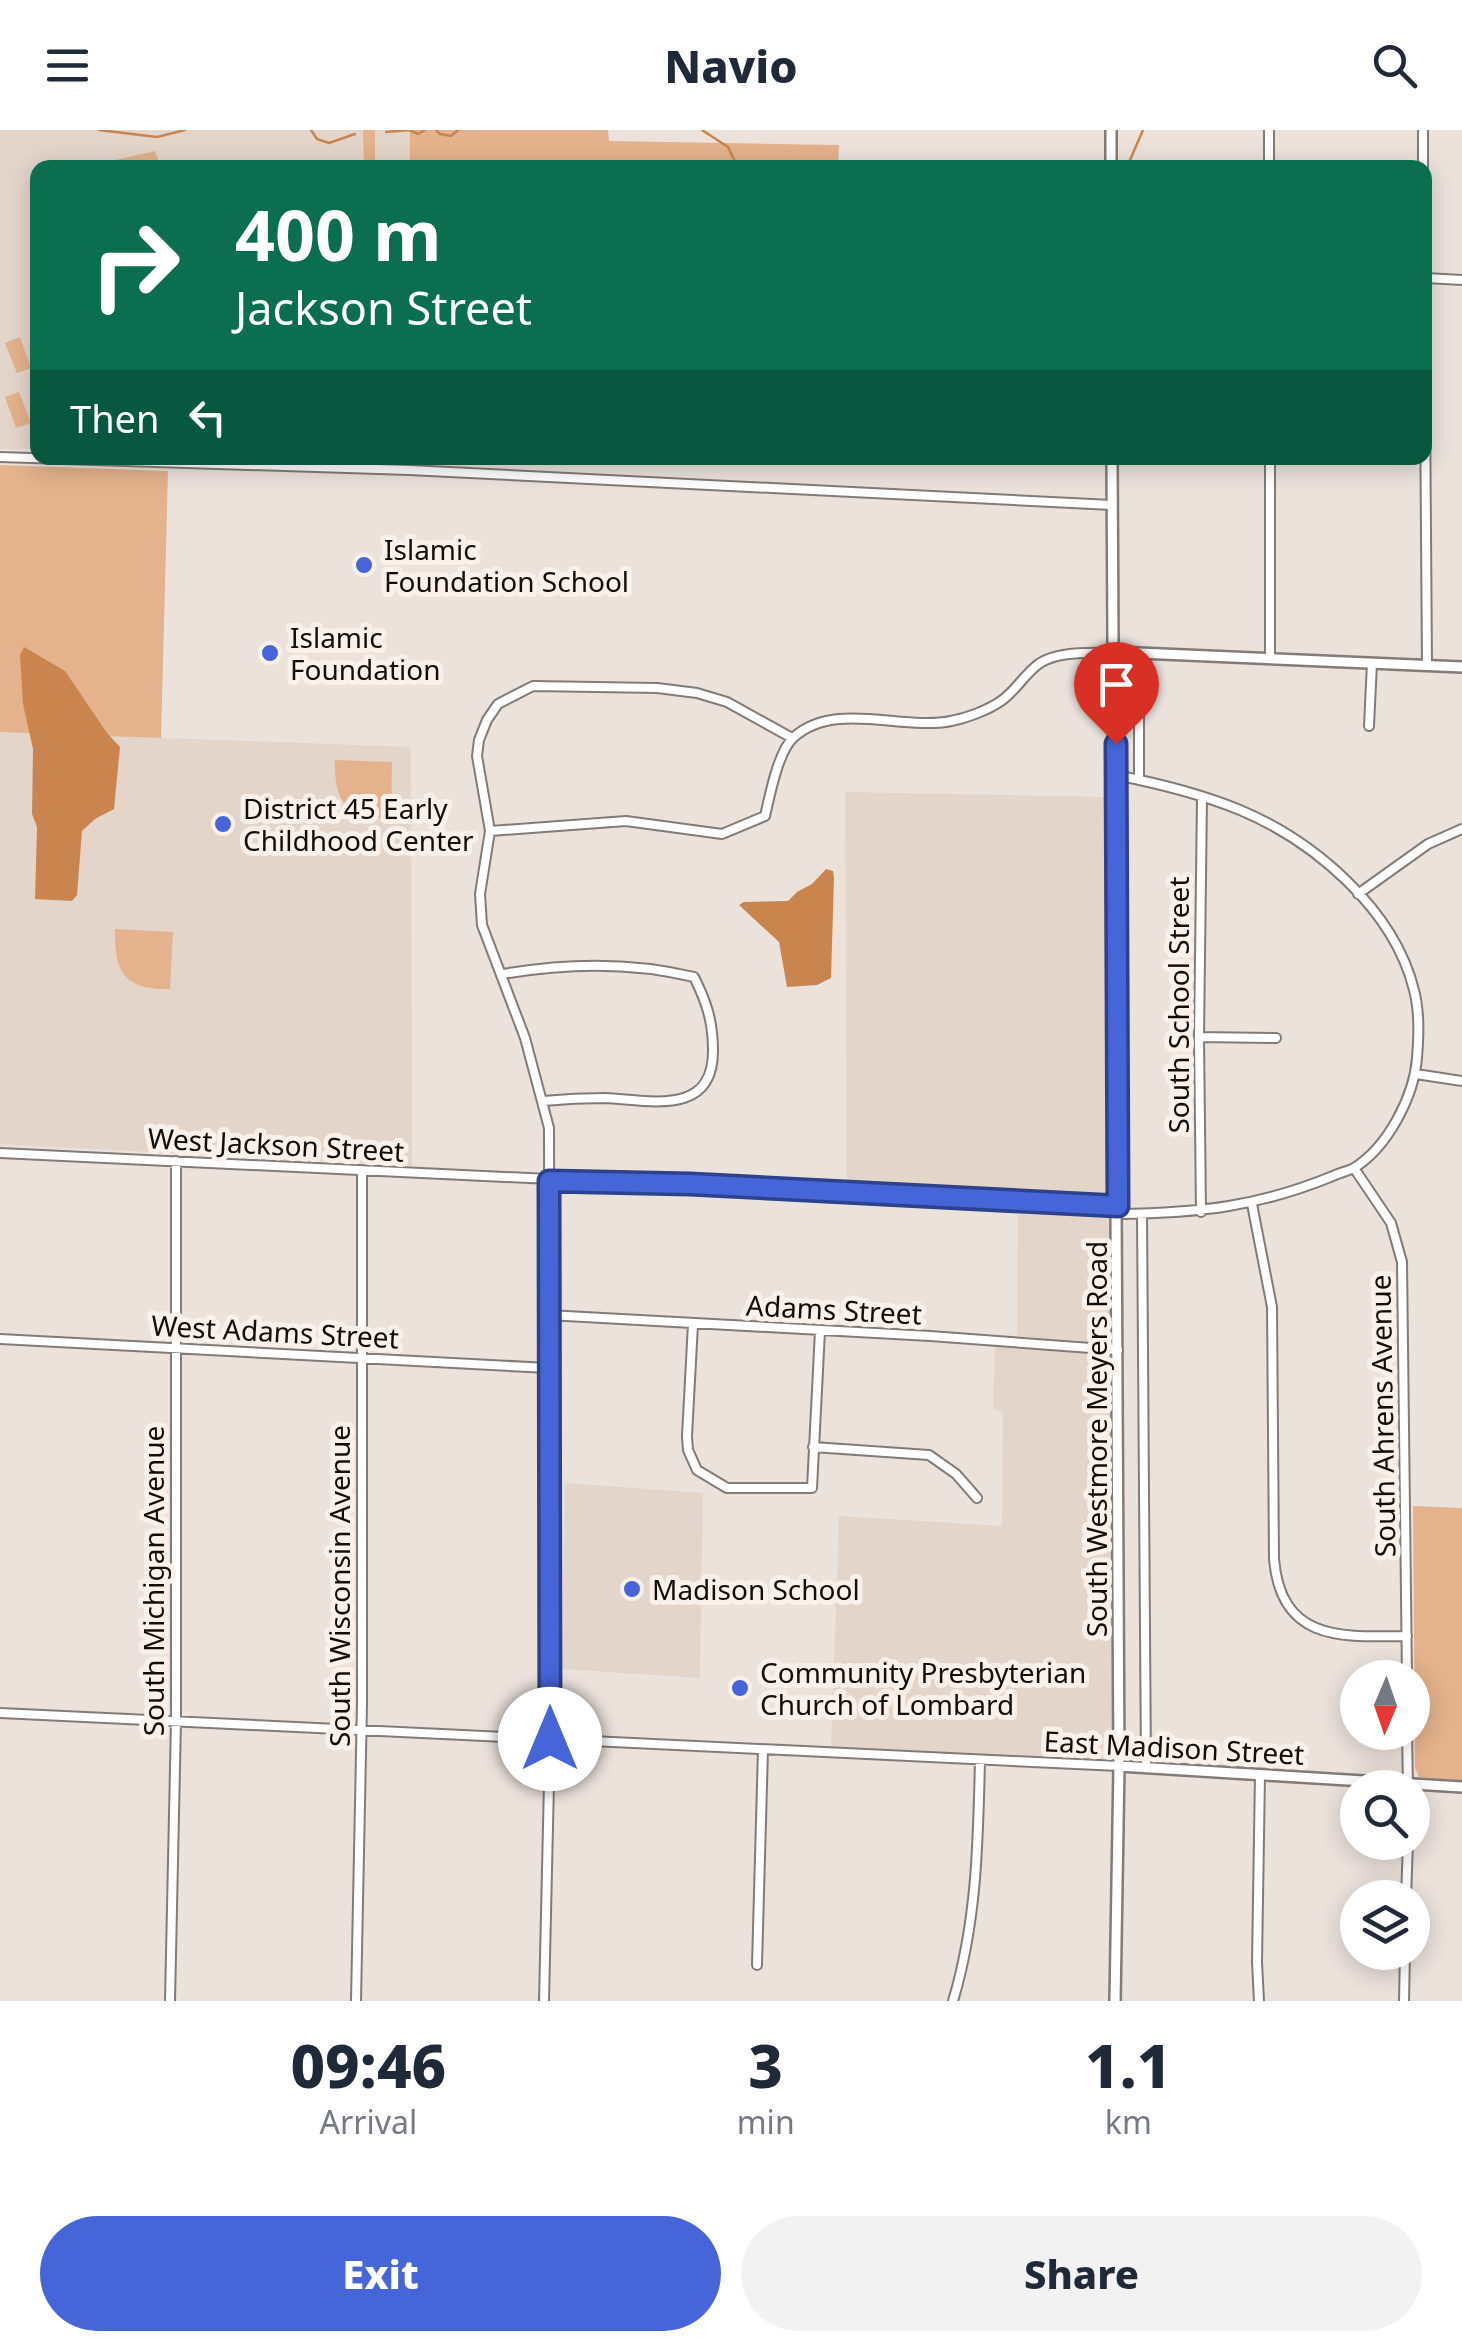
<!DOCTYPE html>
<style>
:root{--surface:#fff;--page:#f2f2f3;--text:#1f2937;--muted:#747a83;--accent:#4565d8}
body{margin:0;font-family:"Noto Sans",sans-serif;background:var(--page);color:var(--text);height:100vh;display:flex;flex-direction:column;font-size:38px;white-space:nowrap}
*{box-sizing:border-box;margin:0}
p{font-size:32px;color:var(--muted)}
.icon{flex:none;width:55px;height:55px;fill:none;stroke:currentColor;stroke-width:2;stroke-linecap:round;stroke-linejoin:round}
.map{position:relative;height:1871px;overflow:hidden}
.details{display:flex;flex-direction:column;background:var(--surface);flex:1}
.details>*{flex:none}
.hud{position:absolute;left:30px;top:30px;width:1402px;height:305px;border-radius:20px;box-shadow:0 5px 25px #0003;background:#0b6e4f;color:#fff;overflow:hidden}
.needle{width:65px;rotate:182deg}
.controls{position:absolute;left:1340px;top:1530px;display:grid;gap:20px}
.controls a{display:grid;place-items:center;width:90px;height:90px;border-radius:50%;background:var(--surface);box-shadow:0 5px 25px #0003;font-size:50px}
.pin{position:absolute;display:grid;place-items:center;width:85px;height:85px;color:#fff;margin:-102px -42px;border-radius:50% 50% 50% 0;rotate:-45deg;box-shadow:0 0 10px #0007}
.pin .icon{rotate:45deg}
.me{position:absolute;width:110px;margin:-55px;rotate:0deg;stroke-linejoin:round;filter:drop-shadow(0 0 8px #0008)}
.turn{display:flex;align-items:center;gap:35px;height:210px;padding:0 40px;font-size:45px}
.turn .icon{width:130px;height:130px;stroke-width:2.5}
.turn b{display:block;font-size:70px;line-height:85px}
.then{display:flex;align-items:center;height:95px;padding:0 40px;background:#0003;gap:20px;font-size:38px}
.eta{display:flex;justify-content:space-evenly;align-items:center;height:170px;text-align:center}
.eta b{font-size:60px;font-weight:800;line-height:70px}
.cta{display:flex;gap:20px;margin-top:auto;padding:20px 40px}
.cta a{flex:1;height:115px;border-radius:60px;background:var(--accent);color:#fff;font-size:40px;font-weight:800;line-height:115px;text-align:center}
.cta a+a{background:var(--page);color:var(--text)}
header{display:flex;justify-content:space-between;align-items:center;height:130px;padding:0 40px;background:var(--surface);font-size:45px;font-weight:800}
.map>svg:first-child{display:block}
.built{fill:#e4d5ca}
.green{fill:#e4b28c}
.water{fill:#ca854f}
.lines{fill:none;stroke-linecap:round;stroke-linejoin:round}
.stream{stroke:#ca854f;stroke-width:2.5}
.minor-casing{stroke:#837b75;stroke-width:12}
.tertiary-casing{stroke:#837b75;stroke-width:14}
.minor{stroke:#fff;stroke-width:8}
.tertiary{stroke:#fff;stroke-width:9}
.route-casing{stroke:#2d428c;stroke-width:25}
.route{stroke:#4565d8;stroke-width:18}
.poi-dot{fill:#4565d8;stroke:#f8f0e9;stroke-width:4}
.labels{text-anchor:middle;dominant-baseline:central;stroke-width:10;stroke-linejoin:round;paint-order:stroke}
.poi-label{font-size:28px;fill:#100d0b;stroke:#f8f0e9;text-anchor:start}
.street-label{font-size:28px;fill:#100d0b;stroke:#f8f0e9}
</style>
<header><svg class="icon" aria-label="menu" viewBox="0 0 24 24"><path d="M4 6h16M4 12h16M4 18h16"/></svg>Navio<svg class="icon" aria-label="search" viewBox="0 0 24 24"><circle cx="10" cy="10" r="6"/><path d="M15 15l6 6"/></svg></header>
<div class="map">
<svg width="1462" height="1871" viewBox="0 0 1462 1871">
<rect width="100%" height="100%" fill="#ebe2dc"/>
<path class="built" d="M0,0h410v37l-372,1 -1,281h-37z
M0,602l411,15 1,419 -412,-22z
M845,662l263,5 5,405 -266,-14z
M1018,1074l95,6 -1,136 -95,-7z
M995,1212l117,12 2,407 -283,-12 8,-233 163,10 1,-115 -10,-1z
M565,1353l138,10 -3,185 -138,-9z"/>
<path class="green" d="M363,0h12v37h-11z
M410,0h198l1,11 230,4 -1,22h-428z
M155,21l6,16h-76z
M20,207l11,31 -14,5 -12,-30z
M19,262l12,31 -15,5 -11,-31z
M0,335l168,6 -7,267 -161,-6z
M335,630l57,2 -1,57c-44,-2 -57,-15 -56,-59z
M115,799l58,3 -3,57c-46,1 -56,-17 -55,-60z
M1413,1376l49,2v273l-43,-4 -4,-9z"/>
<path class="water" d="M24,517l41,24 42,62 13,14 -6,62 -19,10 -13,12 -5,64 -5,6 -37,-2 2,-72 -5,-13 1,-65 -10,-45 -3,-49z
M826,739l7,2 1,7 -3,100 -14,7 -30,2 -8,-45 -40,-37 5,-3 44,-1 9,-9 15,-8z"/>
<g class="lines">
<path class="stream" d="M99,0l58,7 28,-7
M311,0l6,9 12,4 26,-9
M436,0l4,4 11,2 7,-6
M702,0l26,17 10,21
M386,2l23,-2 9,4 7,-4
M1127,37l16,-37"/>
<defs>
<path id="minor" d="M1269,0v38
M1423,0v38
M1425,148l37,2
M1425,270l2,265
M0,327l409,13 703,35
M1270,328v200
M1139,553v97
M1369,596l3,-63
M1115,645c42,8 86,19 125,35 74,31 154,99 174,180 6,23 5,46 3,68 -3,38 -29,89 -63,110 -6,3 -15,5 -21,8 -76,31 -134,37 -215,38
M490,701l136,-10 96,13 43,-18c5,-21 13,-65 29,-79 41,-37 108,-6 157,-16 16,-3 37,-11 50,-20 15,-10 24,-28 39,-38 21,-13 52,-9 76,-11
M1358,764l70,-50 34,-15
M503,844c63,-11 129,-12 191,3 13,26 19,45 19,74 0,66 -64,49 -108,47 -21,0 -41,1 -62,3
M1199,907l77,1
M1416,944l46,7
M0,1023l1118,53
M1354,1038l37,55 11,39 5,416
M1252,1074l20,103 2,252c7,83 68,78 133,77
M1201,1082l-2,-175 3,-239
M1142,1084l4,554
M548,1185l382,21 188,14
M693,1194l-6,112 1,14 9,20 30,18h85l8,-157
M0,1209l548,29
M813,1317l116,8 27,19 21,24
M0,1583l1119,53
M1407,1602l1,56
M1406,1768l2,-56
M757,1835l6,-216
M170,1871l6,-280v-560
M356,1871l6,-297v-532
M544,1871l6,-262 -1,-611 -24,-90 -43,-113 -2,-31 10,-63 -13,-75 2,-16 8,-20 11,-16 35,-18 124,2 40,5 30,9 65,36
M953,1871c24,-80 25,-158 27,-241
M1259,1871l-2,-39 3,-188
M1404,1871l1,-49"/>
<path id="tertiary" d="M1111,0v38
M1112,328l7,1308 -4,235
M1116,522l346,15
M1119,1636l343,21"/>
</defs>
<use href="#minor" class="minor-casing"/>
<use href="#tertiary" class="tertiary-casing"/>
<use href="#minor" class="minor"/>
<use href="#tertiary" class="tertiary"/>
</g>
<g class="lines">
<defs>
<path id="route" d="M550,1609l-1,-558 141,3 428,22 -2,-462"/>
</defs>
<use href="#route" class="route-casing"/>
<use href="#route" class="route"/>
</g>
<g class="poi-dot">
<circle cx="364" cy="435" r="10"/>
<circle cx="270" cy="523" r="10"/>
<circle cx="223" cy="694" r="10"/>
<circle cx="632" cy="1459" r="10"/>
<circle cx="740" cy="1558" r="10"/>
</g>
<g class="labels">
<g class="poi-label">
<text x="384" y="419">Islamic<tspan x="384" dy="32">Foundation School</tspan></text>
<text x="290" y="507">Islamic<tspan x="290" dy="32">Foundation</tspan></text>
<text x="243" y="678">District 45 Early<tspan x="243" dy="32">Childhood Center</tspan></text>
<text x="652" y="1459">Madison School</text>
<text x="760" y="1542">Community Presbyterian<tspan x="760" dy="32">Church of Lombard</tspan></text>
</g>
<g class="street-label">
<text transform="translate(1178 875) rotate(-90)">South School Street</text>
<text transform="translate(276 1014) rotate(3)">West Jackson Street</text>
<text transform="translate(834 1179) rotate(3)">Adams Street</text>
<text transform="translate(275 1201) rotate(3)">West Adams Street</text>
<text transform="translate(1382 1286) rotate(-91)">South Ahrens Avenue</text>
<text transform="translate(1096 1309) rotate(-90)">South Westmore Meyers Road</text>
<text transform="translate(153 1451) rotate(-90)">South Michigan Avenue</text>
<text transform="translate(339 1456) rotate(-90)">South Wisconsin Avenue</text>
<text transform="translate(1174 1617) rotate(3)">East Madison Street</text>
</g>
</g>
</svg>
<div class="controls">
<a><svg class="needle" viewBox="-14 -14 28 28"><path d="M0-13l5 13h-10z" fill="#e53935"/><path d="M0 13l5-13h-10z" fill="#747a83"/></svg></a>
<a><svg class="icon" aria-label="search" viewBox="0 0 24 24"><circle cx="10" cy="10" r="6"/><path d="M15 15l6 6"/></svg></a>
<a><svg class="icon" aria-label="layers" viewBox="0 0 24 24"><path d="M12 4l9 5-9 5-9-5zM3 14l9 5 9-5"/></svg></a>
</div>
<div class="pin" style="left:1116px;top:614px;background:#d93025"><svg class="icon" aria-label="arrive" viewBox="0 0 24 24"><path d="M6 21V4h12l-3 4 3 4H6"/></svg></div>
<svg class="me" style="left:550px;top:1609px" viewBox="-20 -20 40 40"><circle r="19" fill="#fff"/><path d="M0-13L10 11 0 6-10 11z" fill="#4565d8"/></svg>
<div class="hud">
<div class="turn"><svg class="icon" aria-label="right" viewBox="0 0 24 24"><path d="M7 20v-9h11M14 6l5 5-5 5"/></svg><div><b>400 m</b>Jackson Street</div></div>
<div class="then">Then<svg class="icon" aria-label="left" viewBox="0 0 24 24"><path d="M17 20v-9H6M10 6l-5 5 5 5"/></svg></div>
</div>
</div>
<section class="details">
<div class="eta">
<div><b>09:46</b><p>Arrival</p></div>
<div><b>3</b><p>min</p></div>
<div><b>1.1</b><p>km</p></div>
</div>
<div class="cta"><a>Exit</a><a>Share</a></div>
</section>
